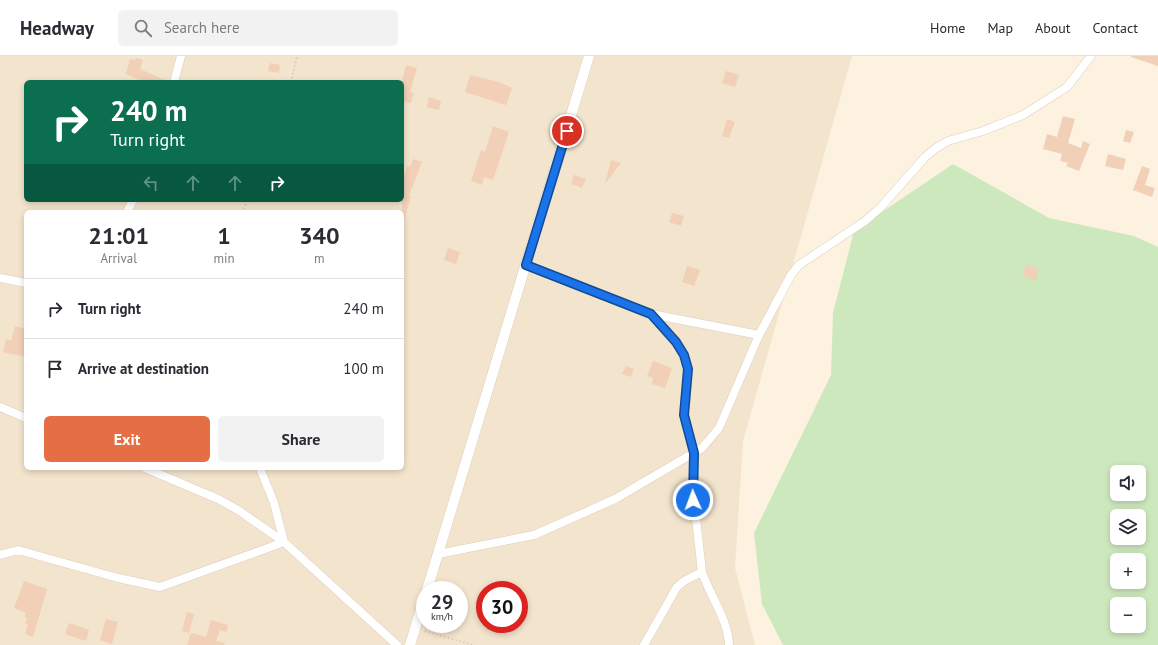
<!DOCTYPE html>
<meta charset="utf-8">
<style>
:root{--surface:#fff;--page:#f2f2f3;--text:#2b2b33;--muted:#7c7c81;--line:#e1e1e2;--accent:#e66e44}
body{margin:0;font-family:"PT Sans",sans-serif;background:var(--page);color:var(--text);height:100vh;display:flex;flex-direction:column;font-size:15px;white-space:nowrap}
*{box-sizing:border-box;margin:0}
p{font-size:13px;color:var(--muted)}
.icon{flex:none;width:22px;height:22px;fill:none;stroke:currentColor;stroke-width:2;stroke-linecap:round;stroke-linejoin:round}
.map{position:relative;flex:1;overflow:hidden}
.sheet{position:absolute;left:24px;top:154px;width:380px;height:260px;display:flex;flex-direction:column;background:var(--surface);border-radius:6px;box-shadow:0 2px 6px #0003}
.sheet>*{flex:none}
.banner{position:absolute;left:24px;top:24px;width:380px;height:122px;border-radius:6px;box-shadow:0 2px 6px #0003;background:#0b6e4f;color:#fff;overflow:hidden}
.buttons{position:absolute;left:1110px;top:409px;display:grid;gap:8px}
.buttons a{display:grid;place-items:center;width:36px;height:36px;border-radius:6px;background:var(--surface);box-shadow:0 2px 6px #0003;font-size:20px}
.speed{position:absolute;left:416px;top:525px;display:flex;gap:8px;font-size:20px;font-weight:700;text-align:center}
.speed>*{display:grid;place-content:center;width:52px;height:52px;border-radius:50%;background:var(--surface);box-shadow:0 2px 6px #0003;line-height:1}
.speed small{font-size:10px;font-weight:400}
.speed .limit{border:6px solid #d22;background:#fff;color:#111}
.pin{position:absolute;display:grid;place-items:center;width:34px;height:34px;color:#fff;margin:-17px;border:2px solid #fff;border-radius:50%;box-shadow:0 1px 4px #0007}
.me{position:absolute;width:44px;margin:-22px;rotate:358deg;stroke-linejoin:round;filter:drop-shadow(0 0 3px #0008)}
.turn{display:flex;align-items:center;gap:14px;height:84px;padding:0 20px;font-size:18px}
.turn .icon{width:52px;height:52px;stroke-width:2.5}
.turn b{display:block;font-size:28px;line-height:34px}
.lanes{display:flex;align-items:center;height:38px;padding:0 20px;background:#0003;justify-content:center;gap:20px;direction:ltr}
.lanes .off{opacity:.35}
.eta{display:flex;justify-content:space-evenly;align-items:center;height:68px;text-align:center}
.eta b{font-size:24px;font-weight:800;line-height:28px}
.cta{display:flex;gap:8px;margin-top:auto;padding:8px 20px}
.cta a{flex:1;height:46px;border-radius:6px;background:var(--accent);color:#fff;font-size:16px;font-weight:800;line-height:46px;text-align:center}
.cta a+a{background:var(--page);color:var(--text)}
ul{padding:0;list-style:none}
li{display:flex;align-items:center;gap:12px;height:60px;padding:0 20px;border-top:1px solid var(--line)}
li div{flex:1}
li b{display:block;font-size:15px}
li em{font-style:normal}
header{display:flex;align-items:center;gap:24px;box-sizing:border-box;height:56px;padding:0 20px;background:var(--surface);border-bottom:1px solid var(--line)}
header strong{font-size:19px}
nav{display:flex;gap:22px;margin-inline-start:auto;font-size:14px}
.search{width:280px;height:36px;background:var(--page);display:flex;align-items:center;gap:10px;box-sizing:border-box;padding:0 14px;border-radius:6px;color:var(--muted);font-size:15px}
.map>svg:first-child{display:block}
.residential{fill:#f3e4cd;fill-rule:evenodd}
.green{fill:#cee8be;fill-rule:evenodd}
.building{fill:#f1d0b7}
.lines{fill:none;stroke-linecap:round;stroke-linejoin:round}
.minor-casing{stroke:#dfcebb;stroke-width:9}
.tertiary-casing{stroke:#dfcebb;stroke-width:11}
.path{stroke:#d5b49b;stroke-width:1.5;stroke-dasharray:1 3;stroke-linecap:butt}
.minor{stroke:#fff;stroke-width:8}
.tertiary{stroke:#fff;stroke-width:10}
.route-casing{stroke:#114b97;stroke-width:10}
.route{stroke:#1a73e8;stroke-width:7}
</style>
<header>
<strong>Headway</strong>
<div class="search"><svg class="icon" aria-label="search" viewBox="0 0 24 24"><circle cx="10" cy="10" r="6"/><path d="M15 15l6 6"/></svg>Search here</div>
<nav><a>Home</a><a>Map</a><a>About</a><a>Contact</a></nav>
</header>
<div class="map">
<svg width="1158" height="589" viewBox="0 0 1158 589">
<rect width="100%" height="100%" fill="#fcf2df"/>
<path class="residential" d="M0,0h852l-109,385 -8,127 20,77h-755zM26,26h376v118h-376zM26,156h376v256h-376zM425,534h34v34h-34zM485,534h34v34h-34z"/>
<path class="green" d="M953,108l96,54 85,18 24,11v398h-375l-21,-41 -8,-71 77,-158 2,-62 21,-82zM1117,416h22v22h-22zM1117,460h22v22h-22zM1117,504h22v22h-22zM1117,548h22v22h-22z"/>
<path class="building" d="M1131,0h27v10l-27,-9z
M136,2l7,2 -3,9 29,13h-25l-18,-8 4,-15 5,1z
M270,7l10,2 -1,8 -11,-2z
M406,9l11,3 -7,24 4,1 -3,10 -9,-2v-20z
M726,15l13,4 -4,12 -13,-4z
M470,19l29,7 13,6 -6,17 -41,-13z
M429,41l12,4 -2,9 -12,-3z
M1063,60l12,3 -7,24 13,5 2,-7 7,3 -11,27 -13,-5 2,-3 -8,-2 2,-7 -19,-5 4,-15 10,3z
M727,63l8,3 -6,16 -7,-2z
M493,70l16,6 -16,48 -9,-3 -2,8 -11,-4 10,-31 4,2z
M1126,74l8,2 -4,11 -7,-2z
M1108,98l18,5 -3,11 -18,-4z
M413,103l9,3 -13,34 2,1 -7,24 -2,-1v-47l3,1 2,-8 3,1z
M611,104l10,3 -16,21z
M1142,110l8,3 -5,16 10,3 -3,9 -19,-7z
M574,119l12,4 -4,9 -11,-4z
M672,157l12,3 -3,10 -12,-4z
M448,192l12,4 -4,12 -12,-4z
M1027,208l12,6 -4,11 -13,-6z
M687,210l13,4 -6,16 -12,-4z
M15,270l11,3v28l-23,-5 3,-13 5,2z
M653,305l19,7 -7,20 -13,-4 1,-6 -6,-2z
M626,310l8,3 -3,8 -9,-3z
M24,525l23,8 -14,48 -8,-3 3,-9 -3,-1 2,-6 -3,-1 2,-4 -12,-5z
M187,556l7,2 -5,19 -7,-2z
M106,563l12,3 -6,22 -12,-4z
M211,564l17,5 -2,7 -6,-2 -4,11 9,2 -1,2h-37l4,-12 15,4z
M69,567l20,7 -3,11 -21,-7z"/>
<g class="lines">
<defs>
<path id="minor" d="M174,26l7,-26
M127,156l6,-12
M526,209l125,49 108,21
M0,222l26,5
M651,258l29,34 8,21 -4,46 10,38 -1,39 9,80c8,24 26,47 27,73
M0,351l26,11
M145,412l73,31 20,11 46,32 113,103
M260,412l14,35 10,39
M438,498l96,-19 81,-36 87,-51 17,-20 40,-93 32,-60 8,-10 66,-44 16,-14 44,-50 11,-9 12,-7 35,-10 40,-16 44,-28 24,-31
M0,499l18,-5 100,28 42,9 124,-45
M644,589l33,-58 7,-6 18,-9"/>
<path id="tertiary" d="M427,534l162,-534
M410,589l15,-49"/>
</defs>
<use href="#minor" class="minor-casing"/>
<use href="#tertiary" class="tertiary-casing"/>
<path class="path" d="M291,26l6,-26
M241,156l8,-12
M425,575l48,14"/>
<use href="#minor" class="minor"/>
<use href="#tertiary" class="tertiary"/>
</g>
<g class="lines">
<defs>
<path id="route" d="M567,75l-41,134 125,49 25,28 8,13 4,14 -4,46 10,38 -1,47"/>
</defs>
<use href="#route" class="route-casing"/>
<use href="#route" class="route"/>
</g>
</svg>
<div class="buttons">
<a><svg class="icon" aria-label="sound" viewBox="0 0 24 24"><path d="M4 9h4l5-4v14l-5-4H4zM17 9q2 3 0 6"/></svg></a>
<a><svg class="icon" aria-label="layers" viewBox="0 0 24 24"><path d="M12 4l9 5-9 5-9-5zM3 14l9 5 9-5"/></svg></a>
<a>+</a>
<a>−</a>
</div>
<div class="speed"><div>29<small>km/h</small></div><div class="limit">30</div></div>
<div class="pin" style="left:567px;top:75px;background:#d93025"><svg class="icon" aria-label="arrive" viewBox="0 0 24 24"><path d="M6 21V4h12l-3 4 3 4H6"/></svg></div>
<svg class="me" style="left:693px;top:444px" viewBox="-20 -20 40 40"><circle r="17" fill="#1a73e8" stroke="#fff" stroke-width="3"/><path d="M0-11L8 9 0 5-8 9z" fill="#fff"/></svg>
<div class="banner">
<div class="turn"><svg class="icon" aria-label="right" viewBox="0 0 24 24"><path d="M7 20v-9h11M14 6l5 5-5 5"/></svg><div><b>240 m</b>Turn right</div></div>
<div class="lanes"><svg class="icon off" aria-label="left" viewBox="0 0 24 24"><path d="M17 20v-9H6M10 6l-5 5 5 5"/></svg><svg class="icon off" aria-label="ahead" viewBox="0 0 24 24"><path d="M12 20V5M6 11l6-6 6 6"/></svg><svg class="icon off" aria-label="ahead" viewBox="0 0 24 24"><path d="M12 20V5M6 11l6-6 6 6"/></svg><svg class="icon" aria-label="right" viewBox="0 0 24 24"><path d="M7 20v-9h11M14 6l5 5-5 5"/></svg></div>
</div>
<section class="sheet">
<div class="eta">
<div><b>21:01</b><p>Arrival</p></div>
<div><b>1</b><p>min</p></div>
<div><b>340</b><p>m</p></div>
</div>
<ul>
<li><svg class="icon" aria-label="right" viewBox="0 0 24 24"><path d="M7 20v-9h11M14 6l5 5-5 5"/></svg><div><b>Turn right</b></div><em>240 m</em></li>
<li><svg class="icon" aria-label="arrive" viewBox="0 0 24 24"><path d="M6 21V4h12l-3 4 3 4H6"/></svg><div><b>Arrive at destination</b></div><em>100 m</em></li>
</ul>
<div class="cta"><a>Exit</a><a>Share</a></div>
</section>
</div>
